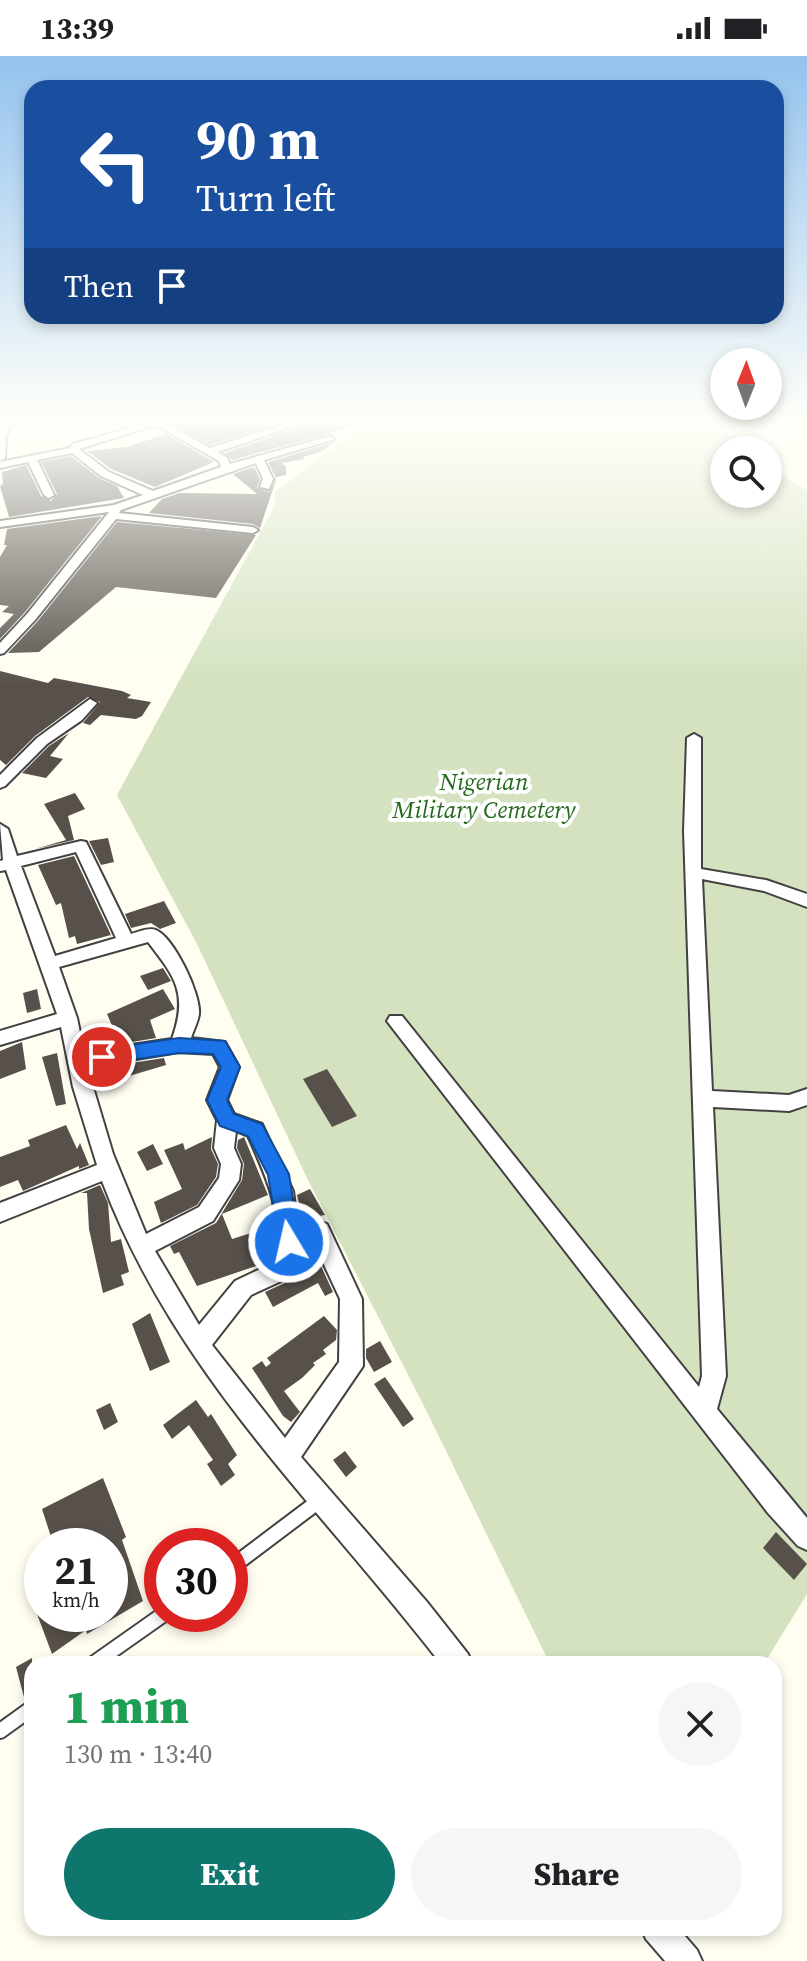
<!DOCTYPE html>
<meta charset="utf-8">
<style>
:root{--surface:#fff;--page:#f6f6f6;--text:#202124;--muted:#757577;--accent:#0f766e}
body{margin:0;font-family:"Source Serif 4",serif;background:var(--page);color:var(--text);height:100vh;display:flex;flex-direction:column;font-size:30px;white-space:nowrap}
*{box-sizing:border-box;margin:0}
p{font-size:26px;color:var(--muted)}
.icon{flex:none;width:44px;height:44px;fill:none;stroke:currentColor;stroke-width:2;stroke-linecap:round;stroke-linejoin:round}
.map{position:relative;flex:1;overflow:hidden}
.side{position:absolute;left:24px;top:1600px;width:758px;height:280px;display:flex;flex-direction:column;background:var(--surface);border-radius:24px;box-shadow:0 4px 12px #0003}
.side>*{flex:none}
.hud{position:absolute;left:24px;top:24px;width:760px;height:244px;border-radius:24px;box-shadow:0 4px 12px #0003;background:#1a4fa0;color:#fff;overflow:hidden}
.needle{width:52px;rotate:1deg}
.controls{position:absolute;left:710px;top:292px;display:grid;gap:16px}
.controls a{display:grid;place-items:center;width:72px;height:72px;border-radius:50%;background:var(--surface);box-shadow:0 4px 12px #0003;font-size:40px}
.speed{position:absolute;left:24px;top:1472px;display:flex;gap:16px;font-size:40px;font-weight:700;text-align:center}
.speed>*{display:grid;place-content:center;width:104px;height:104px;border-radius:50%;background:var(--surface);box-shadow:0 4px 12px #0003;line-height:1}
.speed small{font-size:20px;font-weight:400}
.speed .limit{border:12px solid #d22;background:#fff;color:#111}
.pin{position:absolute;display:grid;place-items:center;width:68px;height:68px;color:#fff;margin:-34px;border:4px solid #fff;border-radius:50%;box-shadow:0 2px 8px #0007}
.me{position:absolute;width:88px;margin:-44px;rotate:351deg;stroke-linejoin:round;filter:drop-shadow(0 0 6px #0008)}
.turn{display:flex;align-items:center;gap:28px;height:168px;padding:0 40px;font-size:36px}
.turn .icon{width:104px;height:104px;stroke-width:2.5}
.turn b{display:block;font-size:56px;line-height:68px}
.then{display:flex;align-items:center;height:76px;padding:0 40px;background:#0003;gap:16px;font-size:30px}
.round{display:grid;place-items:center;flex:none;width:84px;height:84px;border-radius:42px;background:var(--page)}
.summary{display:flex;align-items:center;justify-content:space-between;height:136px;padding:0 40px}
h1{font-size:48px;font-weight:800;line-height:60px;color:#1e9e55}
.cta{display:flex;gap:16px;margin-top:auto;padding:16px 40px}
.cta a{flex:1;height:92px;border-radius:48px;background:var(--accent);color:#fff;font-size:32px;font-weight:800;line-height:92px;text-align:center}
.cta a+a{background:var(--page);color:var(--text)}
.status{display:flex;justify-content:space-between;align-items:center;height:56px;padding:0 40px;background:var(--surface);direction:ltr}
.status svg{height:22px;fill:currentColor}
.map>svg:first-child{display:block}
.cemetery{fill:#d4e2c0}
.building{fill:#58514b}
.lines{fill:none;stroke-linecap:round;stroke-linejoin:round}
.lane-casing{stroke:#424242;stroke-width:18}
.street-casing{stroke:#424242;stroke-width:4}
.lane{stroke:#fff;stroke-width:14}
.street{fill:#fff;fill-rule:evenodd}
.route{fill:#1a73e8;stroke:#114b97;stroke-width:2}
.labels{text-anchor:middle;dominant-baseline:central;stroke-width:8;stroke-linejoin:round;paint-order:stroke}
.park-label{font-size:24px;font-style:italic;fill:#24691d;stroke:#fff}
</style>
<div class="status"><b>13:39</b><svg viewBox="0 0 49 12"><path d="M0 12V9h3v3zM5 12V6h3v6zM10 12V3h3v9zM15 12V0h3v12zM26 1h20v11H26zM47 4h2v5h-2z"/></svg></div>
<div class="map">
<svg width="807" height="1905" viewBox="0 0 807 1905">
<rect width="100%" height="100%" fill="#fffef1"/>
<path class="cemetery" d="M361,362h351l35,32h-23v44h44v-27l39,23v1104l-43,70h-214l-124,-254 -119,-232 -110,-234 -80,-149 157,-288 2,-16 73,-55z"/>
<path class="building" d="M171,362h118l1,2 -80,25 -42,-23z
M309,362h54v3l-32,12 -99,27 -7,-7 84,-29z
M166,378l48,28 -59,25 -44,-18 -24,-18 40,-4z
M335,386l-15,10 -17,5 1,2 -22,4 4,3v9l-9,2 -17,51 -7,-4 -104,-11 13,-14 18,-6 77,1 -24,-20 21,-7 6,12 -3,9 13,4 6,-14 -8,-16z
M71,400l28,22 18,8 7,12 -115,19 -9,-31 3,-2 -1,-12 24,-7 15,31 10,5 6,-7 -16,-32z
M102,460l-77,96 -25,27v-11l14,-14 -12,-2 7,-6 -9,-1v-48l7,-12h-3l3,-16z
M117,466l139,13 -40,63 -100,-11 -77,65 -31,1 29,-31z
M0,615l48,12 6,-5 68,13 9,4 -4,3 24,4 -9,14 -6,3 -35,-4 -11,10 -7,-2 17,-21 -12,-5 -53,39 -29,29 -6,-5z
M69,677l-19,23 13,3 -17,19 -24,-5 27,-27z
M75,737l10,16 -17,7 6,24 -39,9 31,-9 -22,-36z
M108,782l6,24 -13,3 -12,-24z
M74,800l37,79 -34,9 -2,-8 -6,2 -8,-35 -5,2 -18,-40z
M164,845l12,22 -16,6 -9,-6 -20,5 -6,-14z
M163,912l8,13 -23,9 -8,-14z
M37,933l4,20 -14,4 -4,-20z
M163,933l12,20 -25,11 6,18 -36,6 -13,-30z
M22,986l4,27 -26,10v-28z
M57,997l9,51 -10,2 -14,-49z
M164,1002l2,7 -37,11 -2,-5 -19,6 -3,-10z
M327,1013l30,47 -25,11 -29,-48z
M66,1069l11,24 3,-6 9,22 -10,4v-3l-56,25 -5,-11 -18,7v-30l30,-11 -2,-6z
M212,1081l-1,12 7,15 -2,13 -19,28 -36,18 -7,-21 28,-13 -18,-39 19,-7 2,7z
M244,1081l24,58 -46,19 10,25 41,-13 -5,36 -71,24 -18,-34 -5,2 -4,-8 46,-23 26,-43 2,-16 -7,-16 1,-8z
M153,1088l10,20 -16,7 -10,-19z
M100,1129l8,18 3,39 10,-3 8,33 -8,3 3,10 -21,8 -14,-64 -2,-36h-6z
M310,1133l15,26 -22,4 -6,-24z
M311,1188l22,48 -8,4 -7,-13 -45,24 -8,-15 24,-11 11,-31z
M150,1257l20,49 -20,9 -18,-47z
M324,1260l13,14 -1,10 -13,10 3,4 -13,9 2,2 -13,13 -18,13 16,21 -9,10 -8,-6 -31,-48 10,-7 4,6 5,-4 -4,-5z
M380,1285l12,21 -18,10 -8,-14v-9z
M385,1321l29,42 -11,8 -29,-43z
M196,1344l12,17 3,-3 26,41 -9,9 7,11 -14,11 -14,-22 6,-4 -24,-35 -17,14 -9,-14z
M110,1347l8,19 -14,8 -8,-20z
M345,1395l12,16 -11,10 -13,-17z
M103,1422l23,59 -4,3 21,61 -56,33 -1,-4 -34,24 -15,-40h73v-68h-56l-12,-37z
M776,1476l31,32 -13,16 -31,-32z
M32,1602v40l-7,3 -9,-34z"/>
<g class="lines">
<defs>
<path id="lane" d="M230,1512l89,-67
M93,1608l71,-50
M0,1675l32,-23"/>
<path id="street" d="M5,362h10l-9,18 -1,22 -5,3v-32z
M156,362h12l-5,4 47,26 85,-27 -3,-3h12l4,3 -90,31 9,6 3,6 100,-28 5,3 -71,21 9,19 -4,10 -9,-2 3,-8 -7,-16 -135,47 -2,3 134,14 5,3 -5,3 -137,-14 -81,101 -31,33 -4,1v-11l27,-29 82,-102 -109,15v-6l114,-16 29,-10 -42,-19 -29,-23 -35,7 17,35 -5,3 -5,-3 -16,-33 -28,6v-6l70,-14 3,-4 72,-20zM156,369l63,36 2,6 -68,24 -44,-19 -30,-23z
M90,643l7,4 -15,17 -35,24 -42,42 -5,2v-13l37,-37z
M694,678l7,4v131l65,11 41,14v13l-43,-16 -62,-12 10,212 77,4 18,-6v16l-18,6 -76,-4 13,269 -9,33 90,109v32l-9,-4 -30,-33 -381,-492 3,-5h12l297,371 3,-11 -18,-545 3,-93z
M0,768l8,5 9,27 64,-15 5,1 45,92c7,-2 18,-7 25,-4 18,8 45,64 43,84 -1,8 -6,17 -8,24l34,4 14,25 -12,33 7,14 28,10 31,67 4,31 22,-1 8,3 35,75 1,67 -62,91 126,145 41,52 4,10h-31c-124,-161 -265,-288 -339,-483l-102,41v-19l97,-38 -24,-78 -12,-60 -61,18v-14l57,-17 -51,-144 -6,1v-10l3,-1zM76,796l40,86 -61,18 -34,-90zM148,886c28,36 40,52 24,97l-88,13 -7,-34 -18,-51zM179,996l34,2 7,13 -13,33 10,20 -3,28 7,16 -2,14 -20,29 -53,27 -33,-80 -26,-87zM236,1075l12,5c19,42 38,82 23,128l-36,17 -36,44 -44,-74 58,-30 26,-41 2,-16 -7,-16zM300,1185h13l27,58 -1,63 -54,76 -73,-93 39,-50 37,-17z
M641,1872h37l19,22 5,11h-37l-19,-22z"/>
</defs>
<use href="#lane" class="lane-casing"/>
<use href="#street" class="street-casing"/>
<use href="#lane" class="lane"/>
<use href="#street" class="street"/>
</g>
<linearGradient id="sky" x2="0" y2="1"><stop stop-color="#93c2ee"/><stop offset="0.58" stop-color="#fffff9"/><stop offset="1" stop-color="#fffff9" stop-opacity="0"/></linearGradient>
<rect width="807" height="629" fill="url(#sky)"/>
<path class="route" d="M179,982l46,3 15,26 -13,33 7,14 28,10 27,50 11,68 -3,7 -8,3 -7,-3 -3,-7 -11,-67 -20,-39 -28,-10 -13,-26 14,-33 -8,-13 -34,-1 -77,11 -7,-2 -3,-5 3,-6 7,-2z"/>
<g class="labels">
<g class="park-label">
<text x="484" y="725">Nigerian<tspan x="484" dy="28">Military Cemetery</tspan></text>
</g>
</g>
</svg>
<div class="controls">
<a><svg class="needle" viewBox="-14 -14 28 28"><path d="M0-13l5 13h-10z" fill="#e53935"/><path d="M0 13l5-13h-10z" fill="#757577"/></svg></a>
<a><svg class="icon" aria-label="search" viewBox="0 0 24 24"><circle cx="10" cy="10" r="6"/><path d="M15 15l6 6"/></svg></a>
</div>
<div class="speed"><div>21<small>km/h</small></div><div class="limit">30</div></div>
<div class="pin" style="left:102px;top:1001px;background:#d93025"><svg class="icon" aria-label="arrive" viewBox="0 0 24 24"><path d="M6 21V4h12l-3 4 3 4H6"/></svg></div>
<svg class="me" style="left:289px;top:1186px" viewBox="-20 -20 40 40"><circle r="17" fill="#1a73e8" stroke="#fff" stroke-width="3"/><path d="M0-11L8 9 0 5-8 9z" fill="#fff"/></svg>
<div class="hud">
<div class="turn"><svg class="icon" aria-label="left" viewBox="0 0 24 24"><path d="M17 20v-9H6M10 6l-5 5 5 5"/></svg><div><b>90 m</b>Turn left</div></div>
<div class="then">Then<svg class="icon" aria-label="arrive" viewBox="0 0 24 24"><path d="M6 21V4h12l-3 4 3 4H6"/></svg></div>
</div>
<section class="side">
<div class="summary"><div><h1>1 min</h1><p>130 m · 13:40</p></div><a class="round"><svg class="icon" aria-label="close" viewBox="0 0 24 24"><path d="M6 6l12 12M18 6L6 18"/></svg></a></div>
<div class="cta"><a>Exit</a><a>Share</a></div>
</section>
</div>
